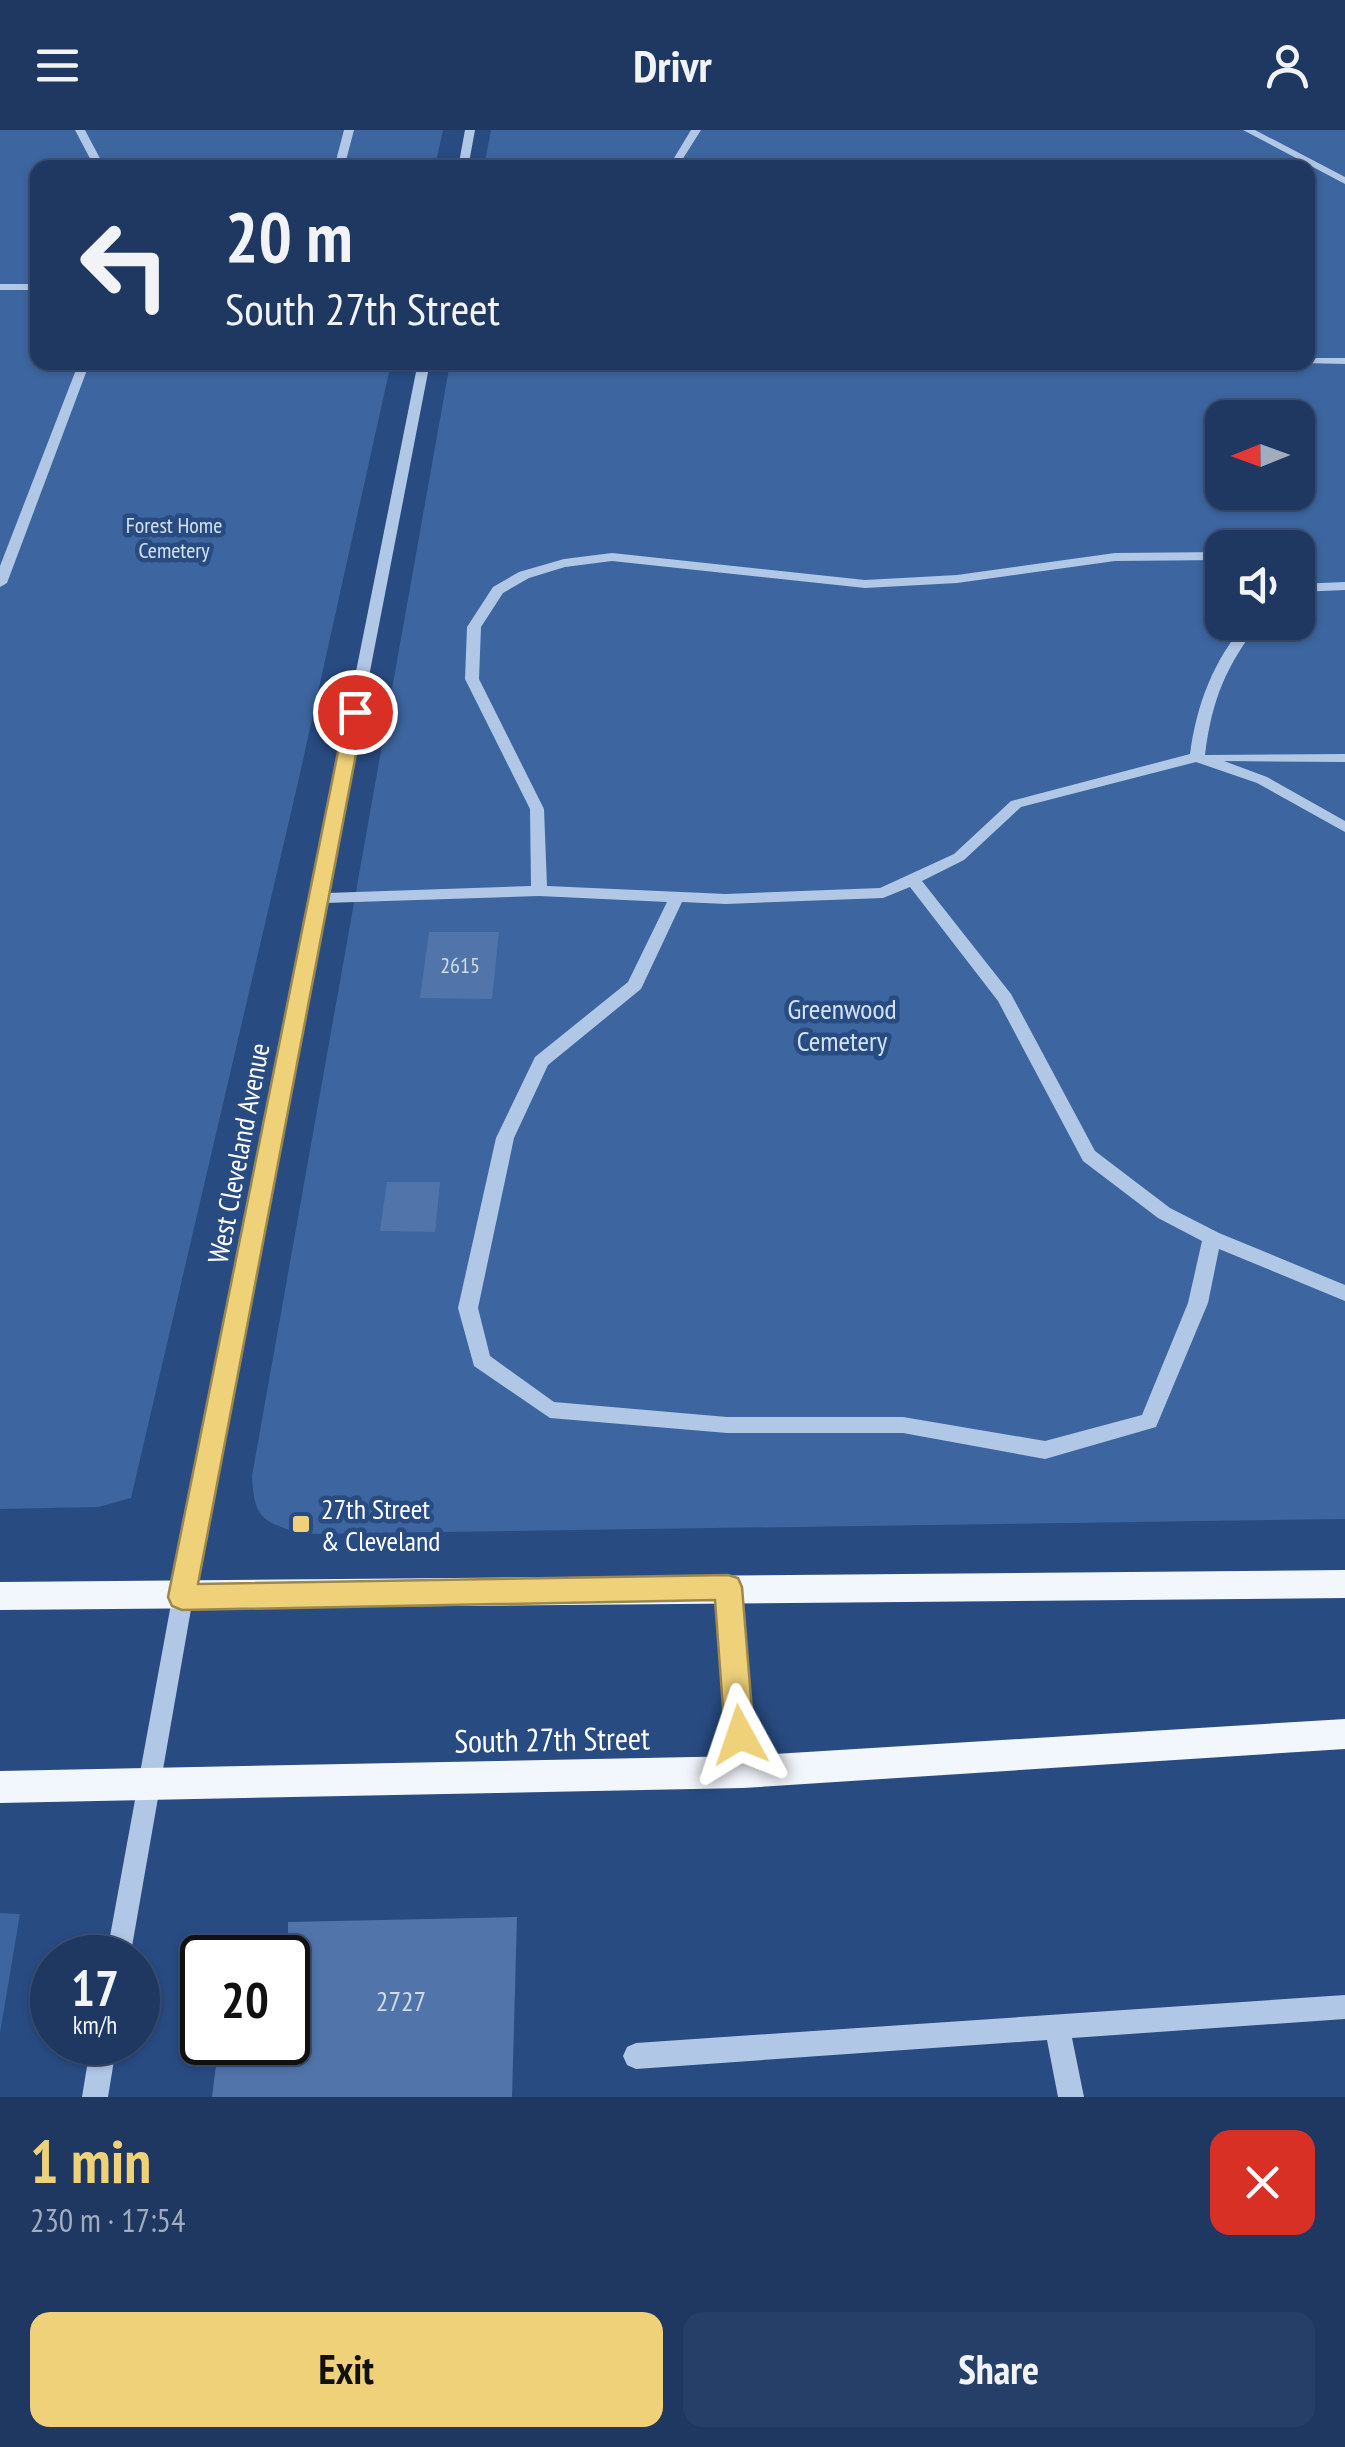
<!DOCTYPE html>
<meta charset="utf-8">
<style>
:root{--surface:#1e3862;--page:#263f68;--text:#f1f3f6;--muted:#a1acbe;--line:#3c5277;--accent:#eed178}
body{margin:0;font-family:"PT Sans Narrow",sans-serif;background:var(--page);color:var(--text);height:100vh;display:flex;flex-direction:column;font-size:38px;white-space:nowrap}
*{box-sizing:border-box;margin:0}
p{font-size:32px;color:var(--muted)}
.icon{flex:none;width:55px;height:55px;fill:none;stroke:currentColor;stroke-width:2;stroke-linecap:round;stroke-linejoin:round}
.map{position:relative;height:1967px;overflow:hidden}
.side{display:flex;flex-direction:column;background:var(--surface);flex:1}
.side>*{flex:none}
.hud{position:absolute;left:30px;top:30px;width:1285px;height:210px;border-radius:20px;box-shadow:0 2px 8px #0004,0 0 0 2px var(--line);background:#1e3862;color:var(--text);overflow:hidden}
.needle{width:65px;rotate:269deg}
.controls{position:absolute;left:1205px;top:270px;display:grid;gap:20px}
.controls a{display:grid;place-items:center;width:110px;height:110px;border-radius:20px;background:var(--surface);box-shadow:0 2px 8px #0004,0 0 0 2px var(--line);font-size:50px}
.speed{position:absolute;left:30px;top:1805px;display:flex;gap:20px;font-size:50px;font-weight:700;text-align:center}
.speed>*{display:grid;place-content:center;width:130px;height:130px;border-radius:50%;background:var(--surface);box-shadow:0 2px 8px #0004,0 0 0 2px var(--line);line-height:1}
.speed small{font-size:25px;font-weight:400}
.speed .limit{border:5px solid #111;border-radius:15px;background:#fff;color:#111}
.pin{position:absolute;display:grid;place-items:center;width:85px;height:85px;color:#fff;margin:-42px;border:5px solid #fff;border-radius:50%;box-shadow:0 2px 10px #0007}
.me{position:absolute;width:110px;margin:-55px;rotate:355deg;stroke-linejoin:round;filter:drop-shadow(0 0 8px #0008)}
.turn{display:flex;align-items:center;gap:35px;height:210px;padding:0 30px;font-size:45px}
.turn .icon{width:130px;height:130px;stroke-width:2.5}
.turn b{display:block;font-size:70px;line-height:85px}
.round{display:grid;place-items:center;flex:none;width:105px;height:105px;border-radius:20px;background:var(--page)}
.summary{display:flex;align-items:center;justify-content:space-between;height:170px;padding:0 30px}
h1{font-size:60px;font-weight:700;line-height:75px;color:var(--accent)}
.action{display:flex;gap:20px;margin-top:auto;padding:20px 30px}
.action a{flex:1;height:115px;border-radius:20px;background:var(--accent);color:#111;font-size:40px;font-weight:700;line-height:115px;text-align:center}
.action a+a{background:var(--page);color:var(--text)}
header{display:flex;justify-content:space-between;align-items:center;height:130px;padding:0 30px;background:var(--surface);font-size:45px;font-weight:700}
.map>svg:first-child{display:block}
.green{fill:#3d659f;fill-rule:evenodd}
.building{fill:#5175ab}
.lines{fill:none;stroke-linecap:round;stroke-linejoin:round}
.minor{fill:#b1c7e6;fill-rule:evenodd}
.major{fill:#f2f6fd;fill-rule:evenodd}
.route{fill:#eed178;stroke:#9b884e;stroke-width:2.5}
.poi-dot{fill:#eed178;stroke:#284b82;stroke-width:4}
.labels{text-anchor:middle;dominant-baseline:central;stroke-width:9;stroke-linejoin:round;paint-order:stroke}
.far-park-label{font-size:22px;fill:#d4e2f5;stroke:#284b82}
.number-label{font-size:22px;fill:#d4dcea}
.park-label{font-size:28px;fill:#d4e2f5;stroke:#284b82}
.street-label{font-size:28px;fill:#fff;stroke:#284b82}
.poi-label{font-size:28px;fill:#fff;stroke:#284b82;text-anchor:start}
.near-number-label{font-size:28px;fill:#d4dcea}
.near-street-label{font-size:32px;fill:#fff;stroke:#284b82}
</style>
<header><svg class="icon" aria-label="menu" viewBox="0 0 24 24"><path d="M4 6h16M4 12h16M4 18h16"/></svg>Drivr<svg class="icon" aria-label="person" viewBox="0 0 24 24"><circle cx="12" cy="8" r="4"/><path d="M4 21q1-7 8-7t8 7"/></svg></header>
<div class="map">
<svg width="1345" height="1967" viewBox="0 0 1345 1967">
<rect width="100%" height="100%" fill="#284b82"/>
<path class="green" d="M0,0h443l-8,37 -397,1v194l353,1 -92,415 -168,720 -33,9 -98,2z
M491,0h854v1389l-1042,15c-40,-12 -49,-15 -51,-58l198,-1113 858,-1v-194l-824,-1zM1222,288h76v74h-76zM1222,418h76v74h-76z
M0,1783l20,1 -20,119z"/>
<path class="building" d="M429,802h70l-7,67 -72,-1z
M387,1052h53l-5,50 -55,-1z
M517,1787l-5,180h-300l7,-55h69v-120z"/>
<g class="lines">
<path class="minor" d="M75,0h10l20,38h-10z
M344,0h10l-10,38h-10z
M465,0h10l-7,38h-10z
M691,0h10l-24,38h-9z
M1243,0h12l90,47v7z
M0,154h38v6h-38z
M1308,228h37v6l-41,-1 4,-1z
M79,232h11l-83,221 -7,4v-21z
M418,232h12l-103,531 204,-7 -1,-77 -65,-130 2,-52 26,-40 26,-15 45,-13 48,-6 253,27 92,-5 158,-22 107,-1v8l-107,1 -158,22 -92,5 -253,-27 -47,6 -36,11 -26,15 -22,34 -2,52 65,130 3,77 179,8 154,-6 74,-34 57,-53 179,-47c7,-51 23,-92 56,-132h14c-34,44 -48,77 -55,133l140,-1v8l-121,-1 43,16 78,44v11l-88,-49 -61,-21 -175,45 -57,53 -42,21 89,113 84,157 75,57 49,25 126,52v16l-126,-52 -11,54 -52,124 -111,32 -142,-26h-176l-177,-15 -76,-52 -16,-58 38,-170 39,-81 93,-75 39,-80 -128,-6 -214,7 -114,592 -81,463h-24l85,-463zM910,757l88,114 85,160 75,57 44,23 -14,62 -46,112 -97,26 -142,-24h-176l-173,-15 -64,-46 -12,-48 36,-170 34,-73 93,-76 41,-87 44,2 157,-6z
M1345,452v8l-47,2v-8z
M728,1447l8,3 3,7 15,185 -3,8 -8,3 -8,-3 -3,-8 -15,-185 3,-7z
M1345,1865v24l-273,19 12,59h-26l-11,-57 -411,29 -9,-4 -4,-9 4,-9 9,-4z
M91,1912h26l-9,55h-26z"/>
<path class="major" d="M1345,1440v28l-1345,12v-28z
M1345,1589v30l-602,39 -743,15v-32l743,-15z"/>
</g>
<path class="route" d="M355,576l9,6 -166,872 530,-9 10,3 4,9 12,148 -4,10 -10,4 -11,-4 -4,-10 -10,-135 -533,10 -10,-4 -4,-9 178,-885z"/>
<rect class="poi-dot" x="291" y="1384" width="20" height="20" rx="5"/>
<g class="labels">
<g class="far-park-label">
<text x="174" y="395">Forest Home<tspan x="174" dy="25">Cemetery</tspan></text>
</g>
<g class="number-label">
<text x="460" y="835">2615</text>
</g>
<g class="park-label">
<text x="842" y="878">Greenwood<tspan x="842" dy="32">Cemetery</tspan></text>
</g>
<g class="street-label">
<text transform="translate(238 1023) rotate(-79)">West Cleveland Avenue</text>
</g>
<g class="poi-label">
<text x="321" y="1378">27th Street<tspan x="321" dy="32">&amp; Cleveland</tspan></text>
</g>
<g class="near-number-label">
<text x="401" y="1870">2727</text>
</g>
<g class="near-street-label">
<text transform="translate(552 1609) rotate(-1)">South 27th Street</text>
</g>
</g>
</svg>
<div class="controls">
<a><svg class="needle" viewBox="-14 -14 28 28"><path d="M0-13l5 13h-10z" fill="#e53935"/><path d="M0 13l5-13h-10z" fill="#a1acbe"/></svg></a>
<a><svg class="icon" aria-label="sound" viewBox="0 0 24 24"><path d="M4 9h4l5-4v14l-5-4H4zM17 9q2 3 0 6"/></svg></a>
</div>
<div class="speed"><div>17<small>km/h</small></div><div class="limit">20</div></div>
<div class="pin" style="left:355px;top:582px;background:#d93025"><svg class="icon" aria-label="arrive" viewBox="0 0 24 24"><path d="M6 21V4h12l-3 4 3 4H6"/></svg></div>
<svg class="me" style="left:740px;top:1605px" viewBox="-20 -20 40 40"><path d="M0-17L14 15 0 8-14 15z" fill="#eed178" stroke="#fff" stroke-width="4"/></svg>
<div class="hud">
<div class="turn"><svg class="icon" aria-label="left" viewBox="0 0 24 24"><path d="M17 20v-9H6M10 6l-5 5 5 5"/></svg><div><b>20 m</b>South 27th Street</div></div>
</div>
</div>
<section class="side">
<div class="summary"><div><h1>1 min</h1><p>230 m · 17:54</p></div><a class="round" style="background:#d93025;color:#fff"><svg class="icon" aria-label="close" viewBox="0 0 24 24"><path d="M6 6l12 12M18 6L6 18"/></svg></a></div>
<div class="action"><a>Exit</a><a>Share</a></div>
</section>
